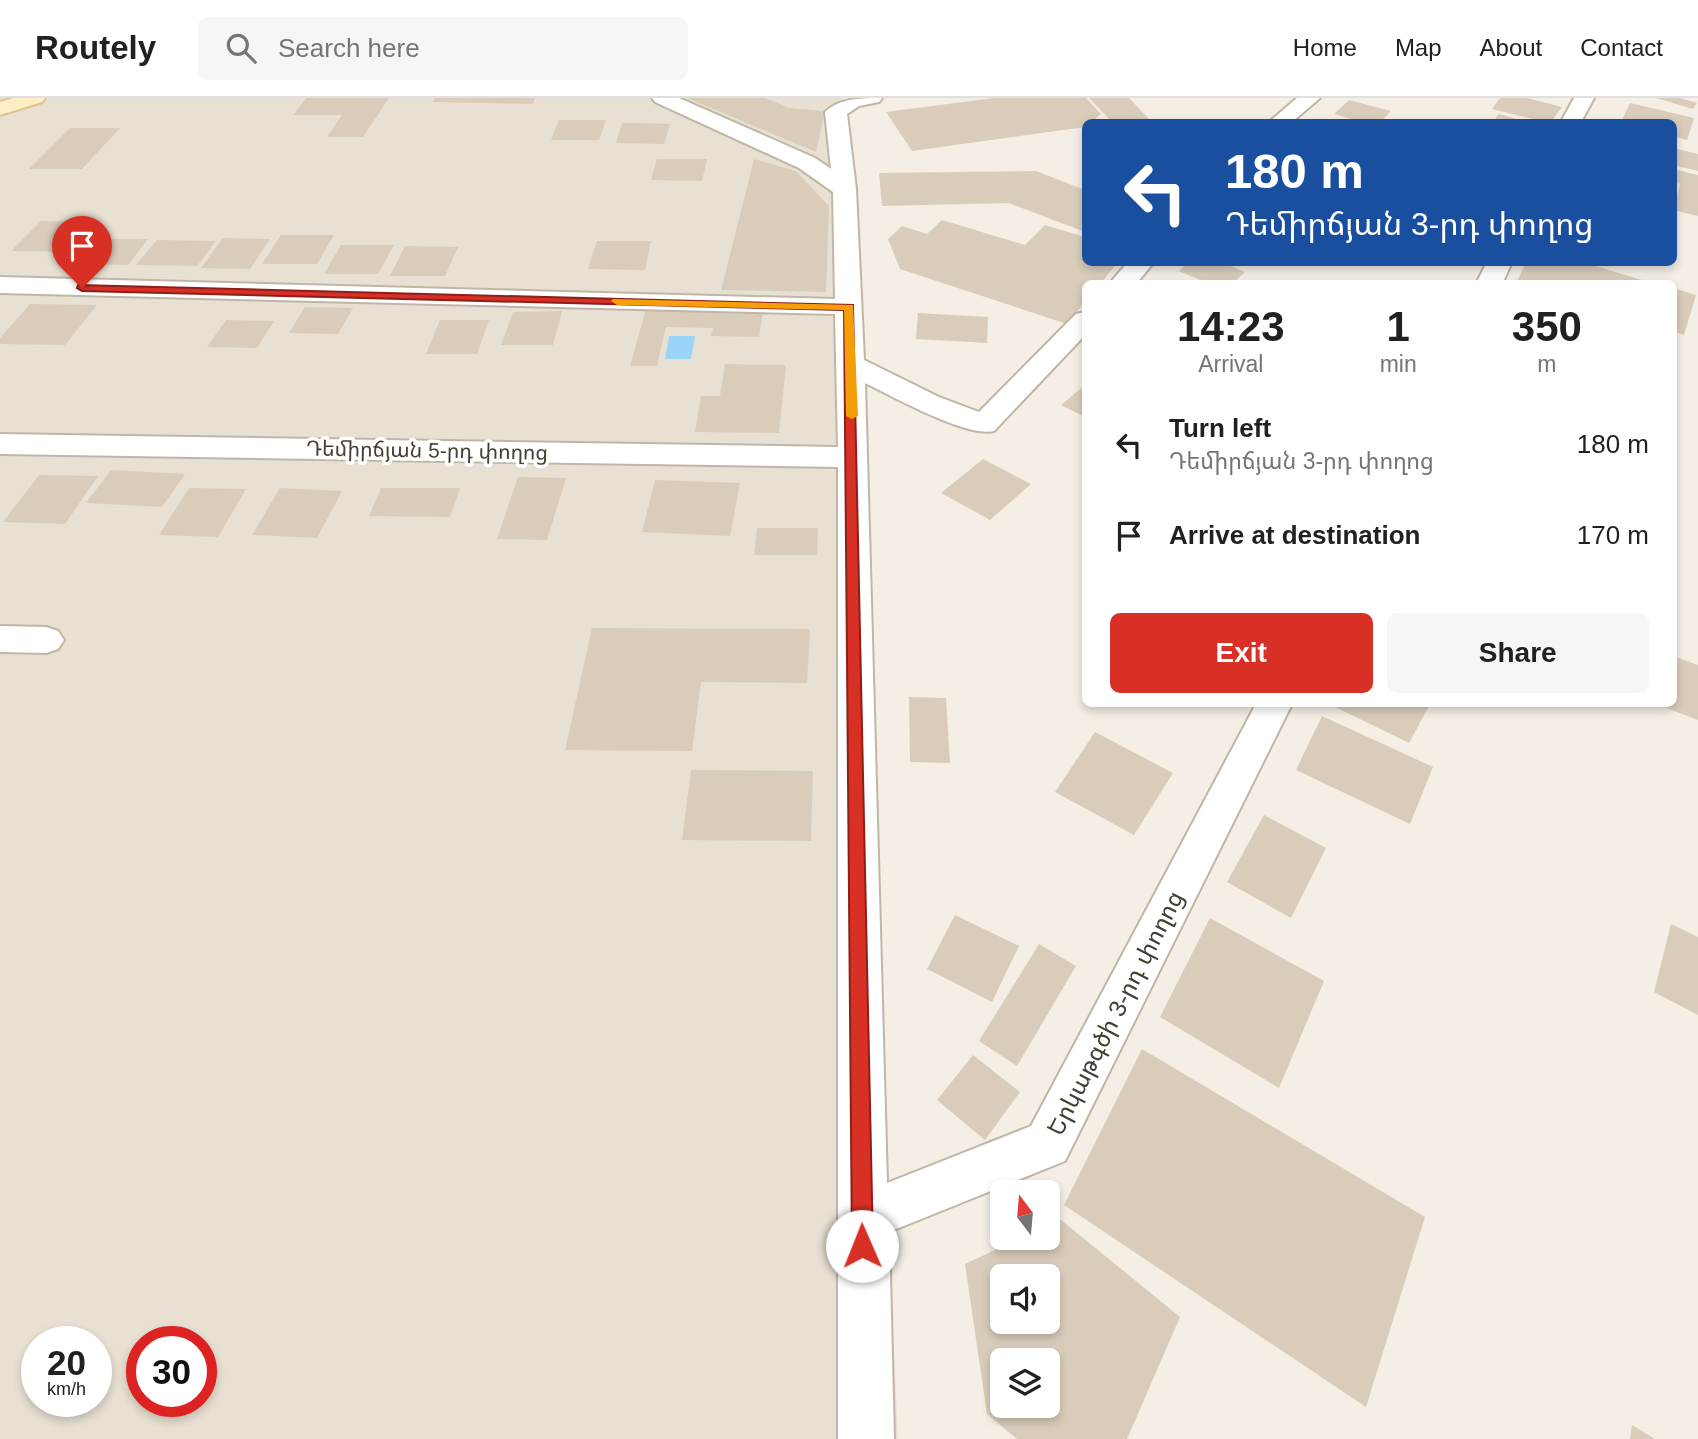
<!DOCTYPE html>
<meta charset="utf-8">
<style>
:root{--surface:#fff;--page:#f6f6f6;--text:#202124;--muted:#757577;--line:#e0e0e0;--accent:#d93025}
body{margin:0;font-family:Helvetica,"Noto Sans Armenian",sans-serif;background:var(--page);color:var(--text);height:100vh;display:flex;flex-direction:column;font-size:26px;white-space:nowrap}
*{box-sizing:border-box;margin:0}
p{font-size:23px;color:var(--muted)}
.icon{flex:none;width:38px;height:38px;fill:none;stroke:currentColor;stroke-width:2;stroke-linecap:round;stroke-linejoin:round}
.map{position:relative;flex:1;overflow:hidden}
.details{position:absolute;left:1082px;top:182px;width:595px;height:427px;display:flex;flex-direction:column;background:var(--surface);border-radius:10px;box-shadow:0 4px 10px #0003}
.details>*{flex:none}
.banner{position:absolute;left:1082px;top:21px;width:595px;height:147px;border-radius:10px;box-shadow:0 4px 10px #0003;background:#1a4fa0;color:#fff;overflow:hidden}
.needle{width:46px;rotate:344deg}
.tools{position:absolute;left:990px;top:1082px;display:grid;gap:14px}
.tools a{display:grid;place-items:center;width:70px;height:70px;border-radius:10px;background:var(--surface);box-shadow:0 4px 10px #0003;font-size:35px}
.speed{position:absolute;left:21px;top:1228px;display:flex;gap:14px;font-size:35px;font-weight:700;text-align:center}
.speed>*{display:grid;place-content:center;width:91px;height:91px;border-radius:50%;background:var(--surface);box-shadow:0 4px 10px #0003;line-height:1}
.speed small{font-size:18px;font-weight:400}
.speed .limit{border:10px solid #d22;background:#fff;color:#111}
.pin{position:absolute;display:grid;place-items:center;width:60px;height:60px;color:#fff;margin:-72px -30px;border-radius:50% 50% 50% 0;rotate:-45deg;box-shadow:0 0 7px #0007}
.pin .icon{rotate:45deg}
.me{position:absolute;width:77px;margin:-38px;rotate:359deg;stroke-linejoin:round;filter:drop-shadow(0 0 5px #0008)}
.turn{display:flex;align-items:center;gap:24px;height:147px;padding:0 28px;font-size:32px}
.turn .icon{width:91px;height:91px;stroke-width:2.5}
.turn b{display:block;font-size:49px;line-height:60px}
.eta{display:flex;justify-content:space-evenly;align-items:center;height:119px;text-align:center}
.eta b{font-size:42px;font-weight:700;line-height:49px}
.cta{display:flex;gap:14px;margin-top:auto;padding:14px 28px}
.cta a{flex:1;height:80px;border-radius:10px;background:var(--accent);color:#fff;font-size:28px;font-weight:700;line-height:80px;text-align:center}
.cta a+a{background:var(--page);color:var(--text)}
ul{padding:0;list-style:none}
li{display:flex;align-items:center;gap:21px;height:91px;padding:0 28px}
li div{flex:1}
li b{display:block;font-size:26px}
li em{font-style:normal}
header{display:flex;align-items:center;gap:42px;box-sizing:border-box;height:98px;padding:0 35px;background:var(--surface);border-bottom:2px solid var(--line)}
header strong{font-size:33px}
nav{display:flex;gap:38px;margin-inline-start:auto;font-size:24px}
.search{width:490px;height:63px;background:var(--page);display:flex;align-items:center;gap:18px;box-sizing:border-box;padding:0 24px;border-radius:10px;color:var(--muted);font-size:26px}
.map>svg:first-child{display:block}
.residential{fill:#e8e0d2;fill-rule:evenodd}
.water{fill:#9ad5f7}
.building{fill:#d9ccbb;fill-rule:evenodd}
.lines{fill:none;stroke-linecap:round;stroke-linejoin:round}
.street-casing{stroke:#c0b6a6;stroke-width:4}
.secondary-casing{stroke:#dbc491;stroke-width:4}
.street{fill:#fff;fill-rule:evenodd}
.secondary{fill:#ffedc3;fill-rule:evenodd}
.route{fill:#d93025;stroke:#8d1f18;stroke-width:2}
.slow{fill:#f59e0b}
.labels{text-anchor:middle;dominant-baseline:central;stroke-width:7;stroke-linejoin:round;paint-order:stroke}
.far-street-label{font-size:21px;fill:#463e33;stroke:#fff}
.street-label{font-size:24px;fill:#463e33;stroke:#fff}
</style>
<header>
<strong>Routely</strong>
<div class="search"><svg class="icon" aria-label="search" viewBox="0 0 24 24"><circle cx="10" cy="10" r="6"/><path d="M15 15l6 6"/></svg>Search here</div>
<nav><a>Home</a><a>Map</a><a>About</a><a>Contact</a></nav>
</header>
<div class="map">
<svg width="1698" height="1341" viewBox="0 0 1698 1341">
<rect width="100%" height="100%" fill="#f4eee4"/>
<path class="residential" d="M0,0h843l-9,14 64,1327h-898zM37,1244h59v60h-59zM142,1244h59v60h-59z"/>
<path class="water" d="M669,238h26l-4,23h-26z"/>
<path class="building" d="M306,0h83l-26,39h-36l15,-22h-49z
M435,0h100l-2,6 -100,-2z
M687,0h78l24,10 36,3 -9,41z
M994,0h92l15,16 -9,8h-7v5l-173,24 -26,-39z
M1089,0h40l23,24h-40z
M1500,0h27l35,9 -11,15h-6l-53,-13z
M1656,0h24l17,5 -4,6z
M1349,2l42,11 -11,11h-18l-28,-8z
M1630,5l64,15 -7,22 -14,-4v-14h-52z
M1499,16l29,8h-35z
M559,22h47l-7,20h-48z
M622,25h19l29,1 -6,20 -48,-1z
M70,30h50l-38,41h-53z
M1673,50l25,6v17l-25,-6z
M657,61h50l-5,22 -51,-1z
M754,61l42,12 33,35 -3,86 -105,-2z
M1673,71l25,6v41l-25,-6 7,-26 -7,-2z
M1036,73l49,19v42l-76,-29 -127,3 -3,-33z
M942,122l83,25 20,-20 40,12v25h33l-18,22h-15v18l-18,22 -167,-55 -12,-30 14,-13 25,8z
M41,123l60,1 -28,30 -62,-1z
M281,137h53l-17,29h-55z
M223,140l47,1 -20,30 -49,-1z
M94,141h54l-20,26 -56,-1z
M157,142l59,1 -19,25 -61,-1z
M597,143h54l-6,29 -57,-1z
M341,147h53l-16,29h-54z
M405,148l53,1 -13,29h-55z
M1188,164h33l24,10 -13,12h-22l-31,-13z
M1526,164h57l72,22h-139z
M1673,190l23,7 -12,40 -11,-4z
M30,206l67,1 -32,40 -65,-1v-6z
M305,209l48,1 -15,26 -49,-1z
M646,211l117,2 -4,26 -48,-1 2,-8 -47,-1 -9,39h-27z
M562,213l-9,34h-52l12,-33z
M918,215l70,4 -1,26 -71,-4z
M226,222l48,1 -17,27 -50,-1z
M440,222h49l-12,34h-51z
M725,266l61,1 -7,68 -84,-1 6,-36h19z
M1085,287v32l-24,-12z
M983,361l48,25 -41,36 -49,-27z
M111,372l74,4 -23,33 -76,-4z
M39,377l59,1 -33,48 -62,-2z
M518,379l48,1 -19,62 -50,-1z
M655,382l85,3 -10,53 -88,-4z
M189,390l57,1 -28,48 -59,-2z
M280,390l62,3 -25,47 -65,-3z
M381,390h79l-10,29 -81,-1z
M757,430h61l-1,27h-63z
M592,530l218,1 -3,54 -106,-1 -9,69 -127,-1z
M1673,558l25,9v55l-42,-16h17z
M909,599l37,1 4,65 -40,-1z
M1329,606h101l-21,39z
M1322,618l111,51 -23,57 -114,-54z
M1095,634l78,41 -39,62 -79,-43z
M691,672l122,1 -2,70 -129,-1z
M1264,717l62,33 -35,70 -64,-36z
M955,817l64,31 -27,56 -65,-33z
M1210,820l114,63 -45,107 -119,-71z
M1671,826l27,13v78l-44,-23z
M1039,846l37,22 -59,100 -38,-25z
M1142,951l283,168 -59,190 -302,-202z
M973,957l47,37 -35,48 -48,-40z
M1061,1122l119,97 -53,122h-110l-30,-25 -22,-150 58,-27h25v-11zM1003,1178h45v45h-45zM1003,1262h45v45h-45z
M1632,1327l23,14h-25z"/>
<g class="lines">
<defs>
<path id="street" d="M652,0h27l136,60 16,11 -6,-57c15,-14 36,-14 57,-14l-3,4 -20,4 -12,8 9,75 8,171 75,37 40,15 97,-98 9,-2v23l-91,96c-27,7 -102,-35 -129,-48l22,800 144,-57 225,-422h36l-227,457 -176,71 5,207h-56v-972l-838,-13v-20l838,13 -3,-133 -835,-21v-16l835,22 -2,-107 -34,-24 -144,-66z
M1297,0h23l-28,24h-23z
M1574,0h20l-13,24h-20z
M1128,164h26l-18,22h-27z
M1487,164h25l-10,22h-26z
M0,528l46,1 12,4 6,9 -6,9 -12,4 -46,-1z"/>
<path id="secondary" d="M14,0h31l-3,4 -42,13v-13z"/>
</defs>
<use href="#street" class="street-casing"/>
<use href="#secondary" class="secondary-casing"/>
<use href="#street" class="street"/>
<use href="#secondary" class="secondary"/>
</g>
<path class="route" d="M78,187l775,20 20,941 -3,7 -8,4 -7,-4 -3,-7 -8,-936 -762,-19 -5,-3z"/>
<path class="slow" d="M613,201l240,6 5,111 -6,3 -6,-3 -2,-106 -227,-5 -6,-4z"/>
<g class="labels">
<g class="far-street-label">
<text transform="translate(427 352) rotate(1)">Դեմիրճյան 5-րդ փողոց</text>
</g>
<g class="street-label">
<text transform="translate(1115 915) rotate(-63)">Երկաթգծի 3-րդ փողոց</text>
</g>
</g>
</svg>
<div class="tools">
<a><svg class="needle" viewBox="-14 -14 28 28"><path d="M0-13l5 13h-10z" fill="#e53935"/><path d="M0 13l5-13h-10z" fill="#757577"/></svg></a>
<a><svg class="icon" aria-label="sound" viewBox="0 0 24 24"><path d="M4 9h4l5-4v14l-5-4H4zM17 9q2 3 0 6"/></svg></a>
<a><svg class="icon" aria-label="layers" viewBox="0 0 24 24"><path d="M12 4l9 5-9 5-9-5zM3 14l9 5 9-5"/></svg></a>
</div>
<div class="speed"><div>20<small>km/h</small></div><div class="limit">30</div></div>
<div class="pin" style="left:82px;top:190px;background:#d93025"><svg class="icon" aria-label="arrive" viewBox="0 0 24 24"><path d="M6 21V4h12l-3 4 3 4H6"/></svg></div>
<svg class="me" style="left:862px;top:1148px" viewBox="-20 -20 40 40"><circle r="19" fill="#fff"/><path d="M0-13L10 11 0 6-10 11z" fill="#d93025"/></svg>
<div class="banner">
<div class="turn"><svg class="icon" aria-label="left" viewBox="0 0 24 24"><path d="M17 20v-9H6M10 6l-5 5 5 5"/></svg><div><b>180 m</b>Դեմիրճյան 3-րդ փողոց</div></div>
</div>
<section class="details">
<div class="eta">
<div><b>14:23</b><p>Arrival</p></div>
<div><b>1</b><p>min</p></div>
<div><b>350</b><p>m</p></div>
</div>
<ul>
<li><svg class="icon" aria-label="left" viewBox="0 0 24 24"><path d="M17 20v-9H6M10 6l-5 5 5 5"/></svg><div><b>Turn left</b><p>Դեմիրճյան 3-րդ փողոց</p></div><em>180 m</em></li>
<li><svg class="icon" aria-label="arrive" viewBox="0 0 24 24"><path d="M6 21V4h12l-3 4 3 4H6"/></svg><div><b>Arrive at destination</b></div><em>170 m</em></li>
</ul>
<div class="cta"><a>Exit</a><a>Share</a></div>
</section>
</div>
